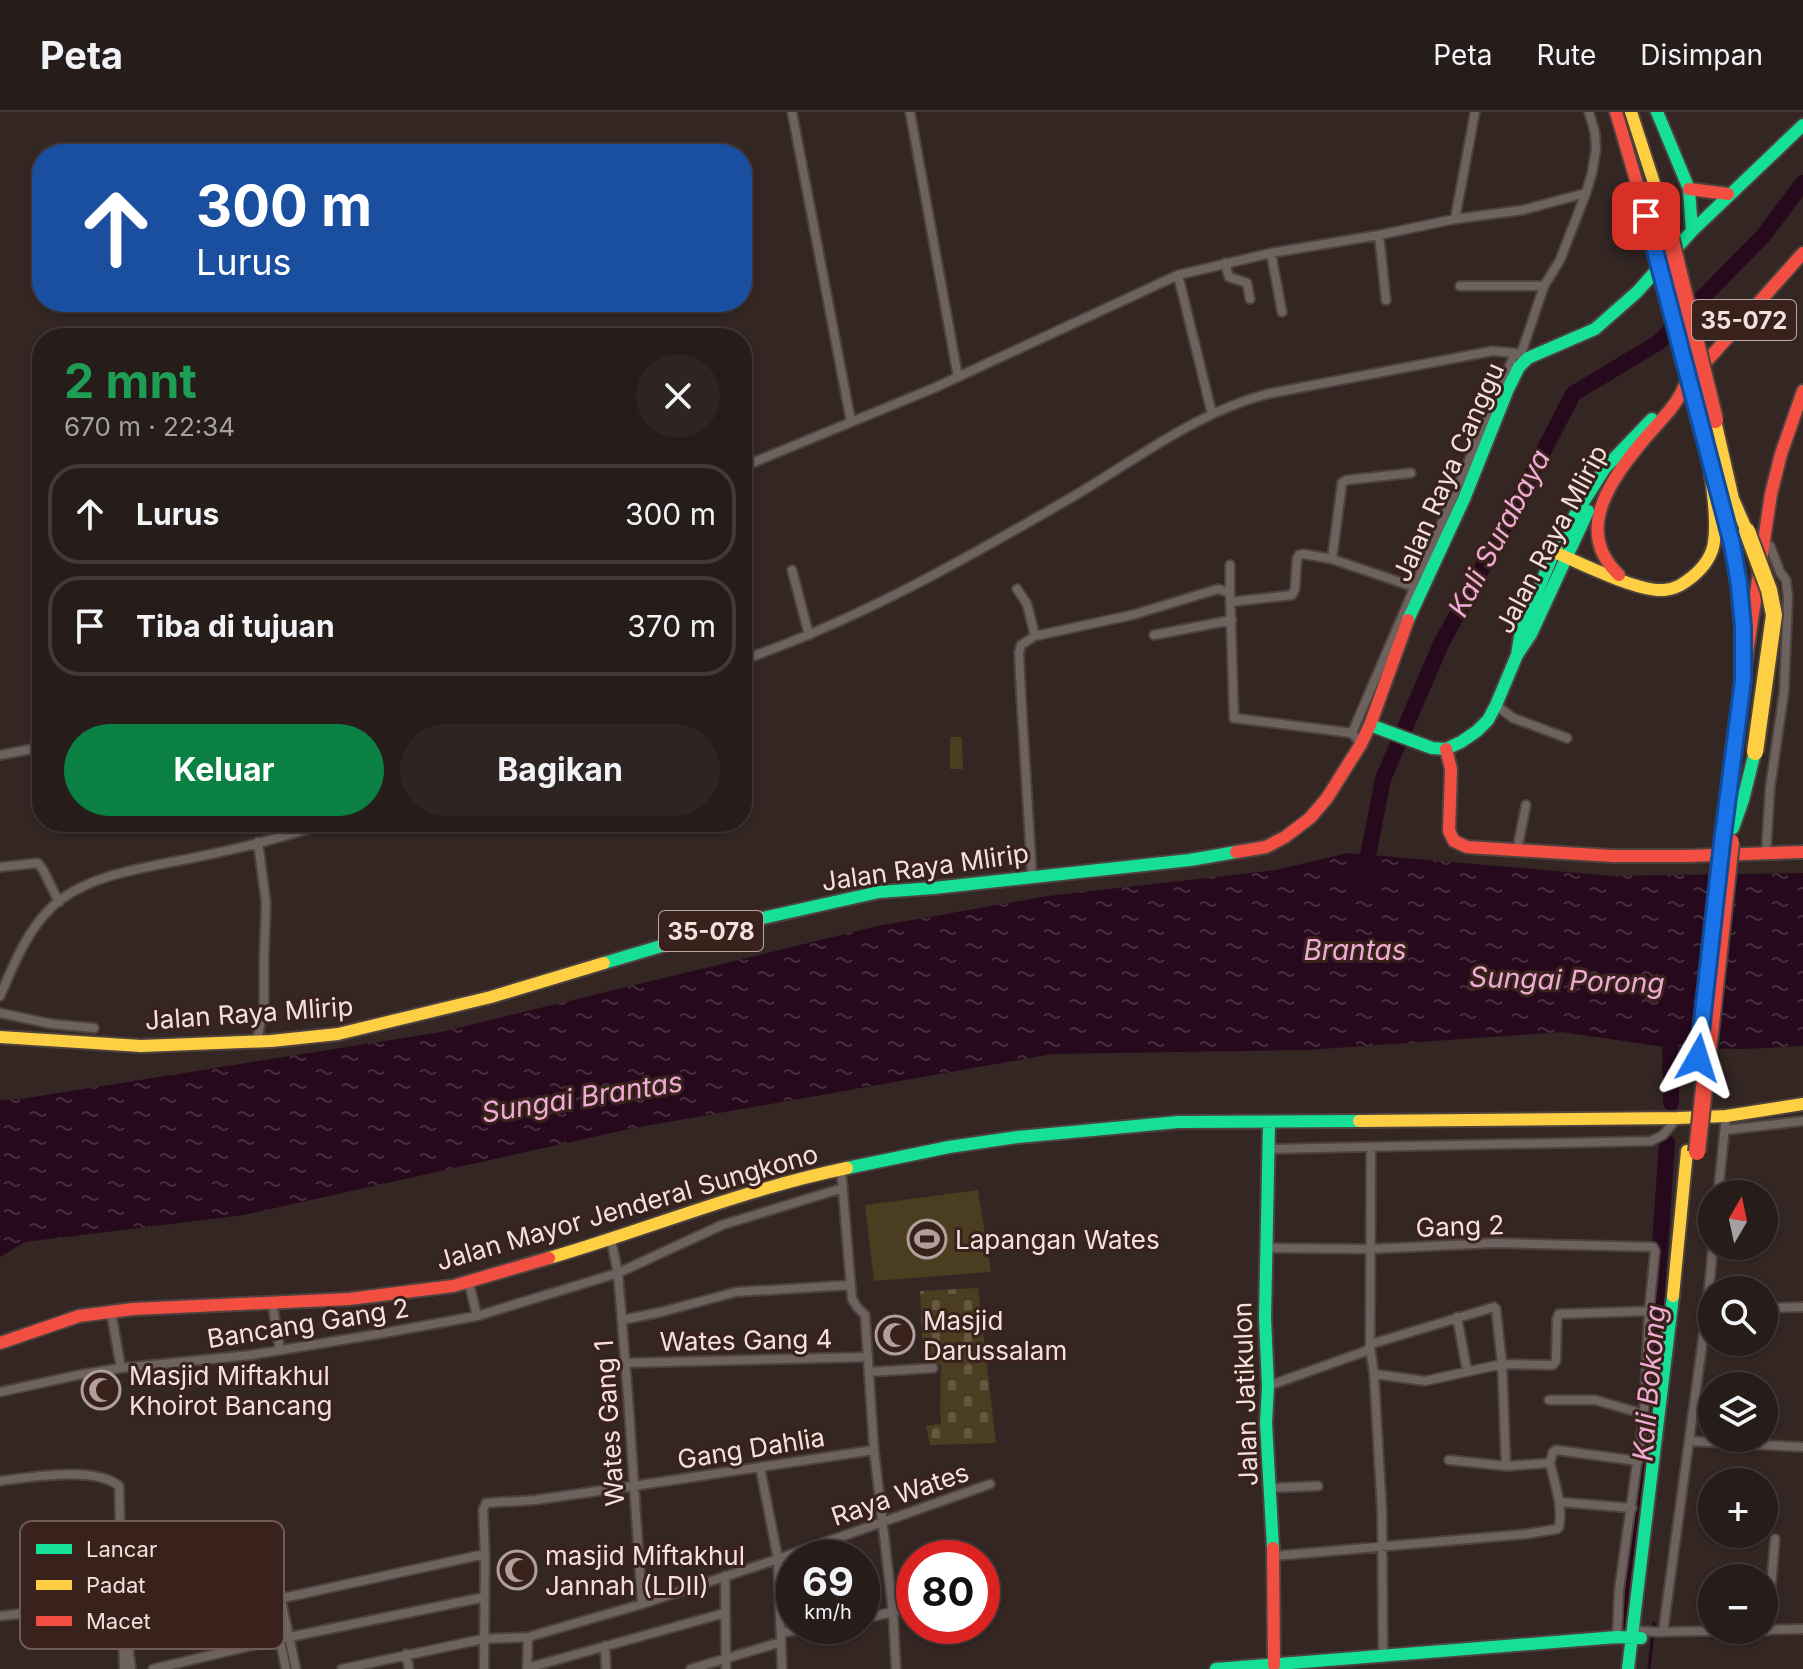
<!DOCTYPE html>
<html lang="id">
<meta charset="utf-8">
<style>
:root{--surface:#261c1a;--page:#2e2523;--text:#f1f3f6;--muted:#a4a1a2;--line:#423a39;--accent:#0b8043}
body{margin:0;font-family:Inter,sans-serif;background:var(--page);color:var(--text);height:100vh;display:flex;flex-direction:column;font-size:30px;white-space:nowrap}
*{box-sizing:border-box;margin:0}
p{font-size:26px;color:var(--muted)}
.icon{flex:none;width:44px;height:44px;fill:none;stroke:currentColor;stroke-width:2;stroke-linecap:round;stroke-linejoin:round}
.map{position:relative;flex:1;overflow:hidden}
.drawer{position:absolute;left:32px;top:216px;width:720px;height:504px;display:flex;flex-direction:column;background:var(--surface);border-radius:32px;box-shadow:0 2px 6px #0004,0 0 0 2px var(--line)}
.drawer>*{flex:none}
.guide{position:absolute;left:32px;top:32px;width:720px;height:168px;border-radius:32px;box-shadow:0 2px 6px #0004,0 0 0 2px var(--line);background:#1a4fa0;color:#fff;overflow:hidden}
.needle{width:52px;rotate:9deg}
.tools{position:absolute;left:1698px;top:1068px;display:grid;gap:16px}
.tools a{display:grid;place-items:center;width:80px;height:80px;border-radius:50%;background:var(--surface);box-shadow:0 2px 6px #0004,0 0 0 2px var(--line);font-size:40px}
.speed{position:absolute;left:776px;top:1428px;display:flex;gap:16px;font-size:40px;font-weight:700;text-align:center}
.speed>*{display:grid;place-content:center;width:104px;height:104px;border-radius:50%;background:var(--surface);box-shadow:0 2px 6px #0004,0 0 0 2px var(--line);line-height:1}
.speed small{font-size:20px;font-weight:400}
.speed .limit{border:12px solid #d22;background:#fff;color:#111}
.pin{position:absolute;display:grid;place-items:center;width:68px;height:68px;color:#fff;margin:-34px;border-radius:16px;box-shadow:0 4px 12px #0006}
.me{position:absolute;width:88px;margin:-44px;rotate:6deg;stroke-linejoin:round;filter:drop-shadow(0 0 6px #0008)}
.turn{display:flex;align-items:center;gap:28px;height:168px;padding:0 32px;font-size:36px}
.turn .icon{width:104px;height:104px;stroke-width:2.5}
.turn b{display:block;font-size:56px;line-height:68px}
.round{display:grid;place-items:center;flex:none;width:84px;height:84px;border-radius:42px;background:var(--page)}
.head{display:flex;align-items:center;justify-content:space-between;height:136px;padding:0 32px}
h1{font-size:48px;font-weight:700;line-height:60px;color:#1e9e55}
.cta{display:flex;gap:16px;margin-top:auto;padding:16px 32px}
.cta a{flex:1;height:92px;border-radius:48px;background:var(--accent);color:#fff;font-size:32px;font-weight:700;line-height:92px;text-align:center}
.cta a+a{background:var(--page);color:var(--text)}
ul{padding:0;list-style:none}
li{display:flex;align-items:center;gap:24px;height:100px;margin:0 16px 12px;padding:0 16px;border:4px solid var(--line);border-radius:32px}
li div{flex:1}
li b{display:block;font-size:30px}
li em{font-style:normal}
header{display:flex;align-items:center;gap:48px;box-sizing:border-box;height:112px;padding:0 40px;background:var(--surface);border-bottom:2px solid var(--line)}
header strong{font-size:38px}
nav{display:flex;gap:44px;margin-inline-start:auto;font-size:28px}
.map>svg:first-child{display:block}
.green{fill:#4a3d20}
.cemetery{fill:url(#cemetery-stones)}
.water{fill:url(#water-ripples)}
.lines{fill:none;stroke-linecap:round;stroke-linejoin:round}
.stream{stroke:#26091d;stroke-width:3}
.river{stroke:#26091d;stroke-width:16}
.street-casing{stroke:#4d423e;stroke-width:12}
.fast-casing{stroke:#4d423e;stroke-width:16}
.slow-casing{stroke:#4d423e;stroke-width:16}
.jam-casing{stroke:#4d423e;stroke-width:16}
.street{stroke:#6e625f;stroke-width:8}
.fast{stroke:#16e098;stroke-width:12}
.slow{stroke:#ffcf43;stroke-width:12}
.jam{stroke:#f24e42;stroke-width:12}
.fast-bridge-casing{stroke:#4d423e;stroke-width:20;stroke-linecap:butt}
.slow-bridge-casing{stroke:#4d423e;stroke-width:20;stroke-linecap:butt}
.jam-bridge-casing{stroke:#4d423e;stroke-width:20;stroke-linecap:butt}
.fast-bridge{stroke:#16e098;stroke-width:16}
.slow-bridge{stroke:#ffcf43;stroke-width:16}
.jam-bridge{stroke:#f24e42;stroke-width:16}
.route-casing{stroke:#114b97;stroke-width:20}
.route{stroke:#1a73e8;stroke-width:14}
.labels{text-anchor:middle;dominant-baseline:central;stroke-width:6;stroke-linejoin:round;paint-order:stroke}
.shield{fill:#3a221c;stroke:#bba8a2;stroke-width:2}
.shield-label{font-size:24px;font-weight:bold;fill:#f2e1dc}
.street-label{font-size:26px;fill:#f2e1dc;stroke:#3a221c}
.poi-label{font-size:26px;fill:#f2e1dc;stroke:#3a221c;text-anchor:start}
.water-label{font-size:28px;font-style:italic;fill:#eeacd4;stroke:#3a221c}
.key{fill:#3a221c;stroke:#715b56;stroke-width:2}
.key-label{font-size:22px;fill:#f2e1dc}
</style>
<header>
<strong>Peta</strong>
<nav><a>Peta</a><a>Rute</a><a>Disimpan</a></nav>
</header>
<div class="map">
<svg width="1803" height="1557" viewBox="0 0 1803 1557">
<defs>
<pattern id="cemetery-stones" width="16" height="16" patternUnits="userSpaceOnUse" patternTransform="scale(2)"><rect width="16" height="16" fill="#4a3d20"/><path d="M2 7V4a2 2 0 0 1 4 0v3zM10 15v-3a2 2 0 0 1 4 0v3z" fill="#655940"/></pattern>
<pattern id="water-ripples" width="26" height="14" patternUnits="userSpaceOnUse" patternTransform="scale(2)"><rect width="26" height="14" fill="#26091d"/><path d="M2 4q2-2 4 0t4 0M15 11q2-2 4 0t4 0" fill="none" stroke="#462d3d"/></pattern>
</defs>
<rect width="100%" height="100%" fill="#332623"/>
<path class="green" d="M950,625h12l1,32h-13z
M978,1078l13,82 -117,9 -9,-76z"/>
<path class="cemetery" d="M978,1176l18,155 -66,2 -4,-19 15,-2 -1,-15 1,-44 -11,-3v-8h-7l-3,-63z"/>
<path class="water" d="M1348,741l265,23 190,-3v173l-58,3 -74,-1 -109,-16 -255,18 -255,4 -423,75 -385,86 -219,27 -25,15v-157l21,-1 420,-67 437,-106 170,-30 228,-26z"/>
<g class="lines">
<path class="stream" d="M1649,1557l5,-46"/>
<path class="river" d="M1364,765l19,-98 58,-135 64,-118 68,-132 86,-52 104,-106 40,-53
M1670,917l1,74
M1624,1511l9,-88 15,-117 19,-275"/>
<defs>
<path id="street" d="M792,0l59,310
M910,0l48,265
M1455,107l20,-107
M1379,123l7,65
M1271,141l11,59
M1225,151l4,14 18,6 3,16
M1460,174h84
M1521,242l23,-68 16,-26 26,-67 6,-20 4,-24 -1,-16 -6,-21
M1212,302l-34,-139 93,-22 108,-18 76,-16 68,-9 63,-17
M742,355l192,-79 244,-113
M1332,447l10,-76 5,-3 64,-7
M1230,453v30l4,123 118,15 9,11
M792,458l17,65
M1017,477l10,15 8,32
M1230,490l62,-7 3,-6 2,-30 2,-4 4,-1 29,5 82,28
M1154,523l78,-15
M742,548c117,-40 225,-102 332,-164 63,-37 121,-83 193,-102l225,-43 23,2 13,5
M1496,593l17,13 54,20
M1352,621l163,-380
M0,643l42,-8
M1517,738l9,-45
M1766,741l4,-65 14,-96 4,-95 -2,-17 -6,-8 -10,-26
M0,755l38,-4 5,7 16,32
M1032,764l-11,-181 -2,-42 2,-8 14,-9 97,-21 86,-26 9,3 3,3
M0,884c14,-32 27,-66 53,-90 36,-33 98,-39 144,-49 44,-9 89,-20 131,-35
M0,901l52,11 42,4
M257,929l7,-38v-44l2,-56 -8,-61
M1725,1018l78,-9
M1371,1035l-1,200 4,27 8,139 1,144
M1269,1037l382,-8 12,-6 14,-17
M841,1057l11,130 5,8 8,8 9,135 19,162 3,57
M1718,1082l8,-78
M611,1128l7,33 10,123 14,208
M1267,1136l103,1 125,-6 158,4 2,4 -6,60 -5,103 -25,176 -2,47
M469,1171l8,33
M272,1190l8,48
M1764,1196l39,-1
M111,1200l10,56
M1457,1205l10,54
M622,1208l39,-8 75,-20 115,-7
M1371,1232l123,-37 2,2 6,55 4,102 44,-3 3,-11 3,-2 82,11
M625,1251l243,-6
M869,1260l64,-4
M1374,1262l51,7 77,-17 51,1 3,-4 1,-42 2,-5 90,-3
M1268,1274l98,-35 4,-4
M0,1280l78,-17 43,-7 130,-13 133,-22 93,-17 141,-43 104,-48 121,-37
M1549,1288h46l49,14
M1689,1329l114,6
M1449,1348l57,6
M760,1355l18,92 4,110
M0,1369c29,-4 95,-15 119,5l5,183
M1271,1376l47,-2
M1559,1390l73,6
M1274,1444l252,-22 31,-5 2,-2c4,-20 -4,-43 -9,-64
M725,1464l1,93
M982,1481l14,-3
M281,1488l15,69
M272,1490l14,67
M0,1504l53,-6
M862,1507l52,-12
M1633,1515l8,4 16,1 146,-3
M1767,1519l8,-92
M1663,1520l44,-323 6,-63
M781,1521l39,-7
M605,1534l1,23
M406,1542l3,15
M527,1556l198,-55
M131,1557c-1,-13 -7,-32 5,-39l349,-76
M153,1557l127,-30 205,-42
M342,1557l141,-30 45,-2 114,-33 136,-45 212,-75
M484,1557l1,-115 -2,-44 3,-7 49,-3 98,-14 241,-36
M527,1557l1,-32
M691,1557l90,-27"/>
<path id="fast" d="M1657,0l32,77 3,42
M1721,388l18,84 4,50
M1408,508l56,-121 44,-110 11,-22 9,-9 67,-29 42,-37 55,-61 111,-106
M1517,543l4,-24 33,-79 16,-29 35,-55 47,-49
M1370,613l62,23 14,1 15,-7 16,-11 11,-11 8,-15 21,-50 14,-21 57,-123
M1733,716l10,-28 12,-48
M604,851l132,-39 143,-32 55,-4 256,-28 46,-8
M1269,1010l-4,196 3,68 -2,37 7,125
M847,1056l102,-21 69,-10 160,-15 181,-1
M1216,1557l401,-32 24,1
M1628,1557l45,-373"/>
<path id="slow" d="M1631,0l35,108
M1715,308l18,79 14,32
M1554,440c27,11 83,40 110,38 12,-1 19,-6 28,-13 11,-9 20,-20 22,-35 4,-25 -4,-67 -6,-93l-3,-8
M0,925l141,9 130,-5 67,-7 153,-37 113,-34
M1359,1009l319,-3 48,-2 77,-12
M549,1146c99,-29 196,-69 298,-90
M1673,1184l14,-145"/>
<path id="jam" d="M1616,0l38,130
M1689,77l39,5
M1697,260l106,-119
M1619,463c-48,-45 -5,-100 28,-139 14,-16 29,-30 37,-49
M1446,637l5,20 -2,62 5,10 13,6 146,9h73l117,-4
M1722,731l21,-163 28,-186 10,-40 22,-63
M1236,740l30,-5 19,-10 25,-19 17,-20 34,-54 9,-19 38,-105
M0,1231l79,-27 54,-7 216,-10 104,-13 96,-28
M1273,1436l1,117"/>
</defs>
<use href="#street" class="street-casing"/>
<use href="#fast" class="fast-casing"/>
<use href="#slow" class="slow-casing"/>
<use href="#jam" class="jam-casing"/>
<use href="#street" class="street"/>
<use href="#fast" class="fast"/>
<use href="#slow" class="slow"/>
<use href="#jam" class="jam"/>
<defs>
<path id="fast-bridge" d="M1654,130l51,199"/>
<path id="slow-bridge" d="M1747,419l22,59 5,25 -19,137"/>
<path id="jam-bridge" d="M1666,108l49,200
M1697,1040l34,-310"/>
</defs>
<use href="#fast-bridge" class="fast-bridge-casing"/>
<use href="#slow-bridge" class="slow-bridge-casing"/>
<use href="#jam-bridge" class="jam-bridge-casing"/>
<use href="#fast-bridge" class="fast-bridge"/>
<use href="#slow-bridge" class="slow-bridge"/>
<use href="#jam-bridge" class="jam-bridge"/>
</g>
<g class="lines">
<defs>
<path id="route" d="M1646,104l86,328 7,40 4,43v53l-21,163 -24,215"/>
</defs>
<use href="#route" class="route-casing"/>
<use href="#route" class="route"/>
</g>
<defs>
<symbol id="stadium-ring" viewBox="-11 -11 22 22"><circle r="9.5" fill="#3a221c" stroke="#afa09b" stroke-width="1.5"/><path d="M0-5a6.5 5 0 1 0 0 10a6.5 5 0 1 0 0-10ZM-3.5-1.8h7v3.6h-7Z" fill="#afa09b"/></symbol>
<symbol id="mosque-ring" viewBox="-11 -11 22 22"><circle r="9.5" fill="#3a221c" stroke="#afa09b" stroke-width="1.5"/><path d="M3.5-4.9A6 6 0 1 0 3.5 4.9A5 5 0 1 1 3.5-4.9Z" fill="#afa09b"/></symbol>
</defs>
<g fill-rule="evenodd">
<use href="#stadium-ring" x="905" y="1105" width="44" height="44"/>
<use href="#mosque-ring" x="873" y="1201" width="44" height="44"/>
<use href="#mosque-ring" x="79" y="1256" width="44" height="44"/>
<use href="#mosque-ring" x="495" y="1436" width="44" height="44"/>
</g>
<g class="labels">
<g class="shield">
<rect x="1692" y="188" width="104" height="40" rx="6"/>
<rect x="659" y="799" width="104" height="40" rx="6"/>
</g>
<g class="shield-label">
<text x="1744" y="208">35-072</text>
<text x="711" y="819">35-078</text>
</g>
<g class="street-label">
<text transform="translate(1448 360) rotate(-66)">Jalan Raya Canggu</text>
<text transform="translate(1551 427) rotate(-62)">Jalan Raya Mlirip</text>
<text transform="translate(925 755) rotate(-8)">Jalan Raya Mlirip</text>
<text transform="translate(249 901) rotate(-4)">Jalan Raya Mlirip</text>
<text transform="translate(627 1095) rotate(-16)">Jalan Mayor Jenderal Sungkono</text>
<text transform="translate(1460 1114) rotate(-2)">Gang 2</text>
<text transform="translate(308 1211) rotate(-9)">Bancang Gang 2</text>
<text transform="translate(746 1228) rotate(-1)">Wates Gang 4</text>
<text transform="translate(1245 1282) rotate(-92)">Jalan Jatikulon</text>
<text transform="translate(609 1311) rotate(-94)">Wates Gang 1</text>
<text transform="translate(751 1336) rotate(-9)">Gang Dahlia</text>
<text transform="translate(900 1382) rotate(-19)">Raya Wates</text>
</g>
<g class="poi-label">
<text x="955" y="1127">Lapangan Wates</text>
<text x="923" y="1208">Masjid<tspan x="923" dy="30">Darussalam</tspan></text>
<text x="129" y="1263">Masjid Miftakhul<tspan x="129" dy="30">Khoirot Bancang</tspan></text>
<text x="545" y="1443">masjid Miftakhul<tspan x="545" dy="30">Jannah (LDII)</tspan></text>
</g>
<g class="water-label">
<text transform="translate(1499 421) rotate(-62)">Kali Surabaya</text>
<text x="1355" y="838">Brantas</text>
<text transform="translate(1567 868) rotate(2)">Sungai Porong</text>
<text transform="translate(582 985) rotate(-9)">Sungai Brantas</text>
<text transform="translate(1649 1271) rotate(-85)">Kali Bokong</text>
</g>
</g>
<rect x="20" y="1409" width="264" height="128" rx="12" class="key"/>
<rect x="36" y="1432" width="36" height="10" fill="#16e098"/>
<rect x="36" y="1468" width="36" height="10" fill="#ffcf43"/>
<rect x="36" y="1504" width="36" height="10" fill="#f24e42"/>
<g class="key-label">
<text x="86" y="1445">Lancar</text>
<text x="86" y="1481">Padat</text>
<text x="86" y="1517">Macet</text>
</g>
</svg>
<div class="tools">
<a><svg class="needle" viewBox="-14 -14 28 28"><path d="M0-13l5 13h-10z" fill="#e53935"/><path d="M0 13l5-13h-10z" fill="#a4a1a2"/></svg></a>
<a><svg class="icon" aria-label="search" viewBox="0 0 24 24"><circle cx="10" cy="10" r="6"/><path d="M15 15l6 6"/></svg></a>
<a><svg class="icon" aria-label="layers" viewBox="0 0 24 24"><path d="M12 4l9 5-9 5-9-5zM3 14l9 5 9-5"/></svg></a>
<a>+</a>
<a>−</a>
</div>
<div class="speed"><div>69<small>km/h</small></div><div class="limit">80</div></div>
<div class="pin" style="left:1646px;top:104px;background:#d93025"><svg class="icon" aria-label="arrive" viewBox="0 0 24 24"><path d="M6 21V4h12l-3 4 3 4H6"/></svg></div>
<svg class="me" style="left:1698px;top:946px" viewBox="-20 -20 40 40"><path d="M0-17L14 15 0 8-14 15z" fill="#1a73e8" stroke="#fff" stroke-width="4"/></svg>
<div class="guide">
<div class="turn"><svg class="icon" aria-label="ahead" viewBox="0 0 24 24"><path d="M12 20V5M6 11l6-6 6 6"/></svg><div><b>300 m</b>Lurus</div></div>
</div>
<section class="drawer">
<div class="head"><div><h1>2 mnt</h1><p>670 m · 22:34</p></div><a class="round"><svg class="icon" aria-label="close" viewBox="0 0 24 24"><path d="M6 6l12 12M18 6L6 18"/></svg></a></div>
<ul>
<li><svg class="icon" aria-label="ahead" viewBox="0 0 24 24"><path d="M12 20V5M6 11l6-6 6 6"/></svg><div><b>Lurus</b></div><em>300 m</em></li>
<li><svg class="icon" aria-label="arrive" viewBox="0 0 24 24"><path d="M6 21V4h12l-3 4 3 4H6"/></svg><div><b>Tiba di tujuan</b></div><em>370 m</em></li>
</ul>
<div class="cta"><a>Keluar</a><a>Bagikan</a></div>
</section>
</div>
